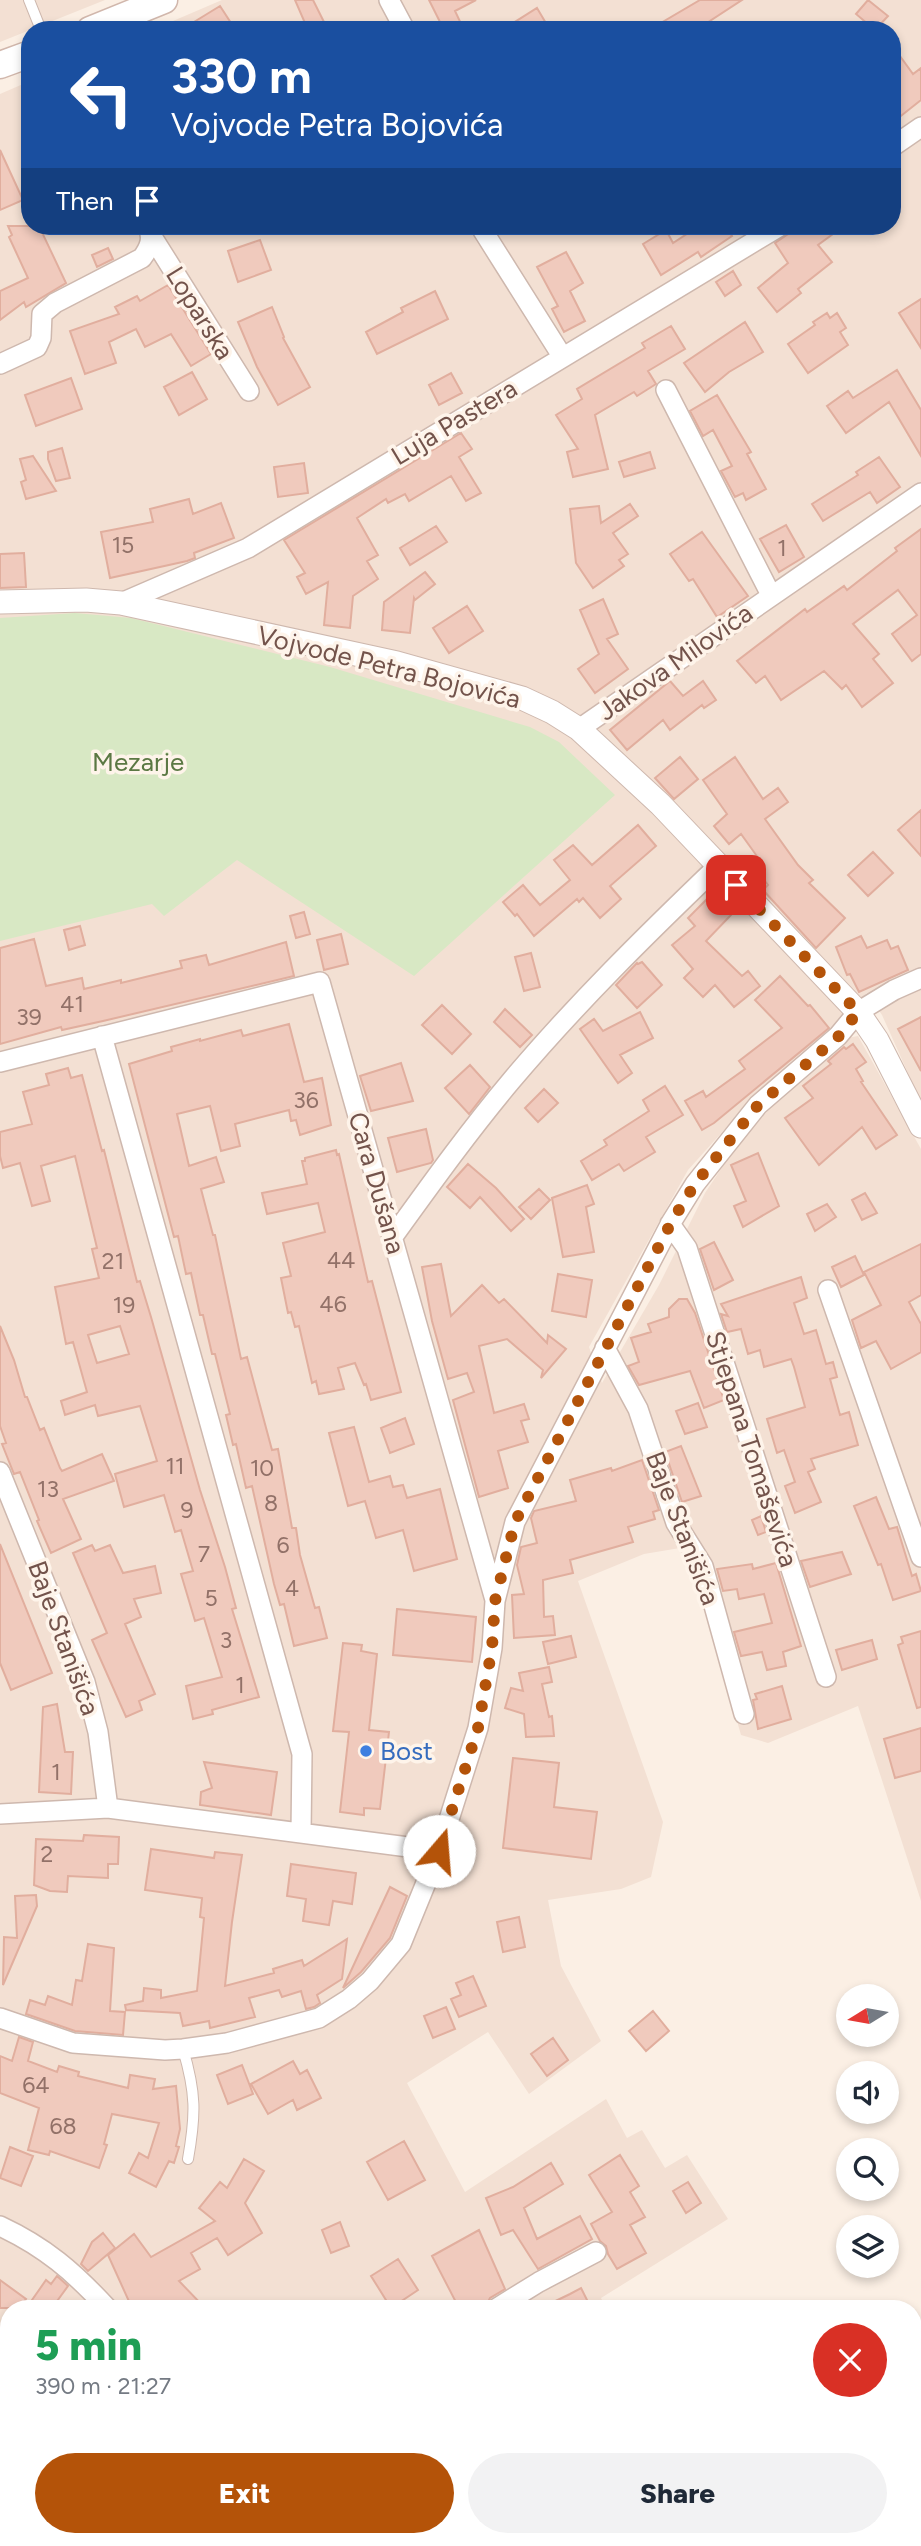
<!DOCTYPE html>
<meta charset="utf-8">
<style>
:root{--surface:#fff;--page:#f2f2f3;--text:#1f2937;--muted:#747a83;--accent:#b45309}
body{margin:0;font-family:Figtree,sans-serif;background:var(--page);color:var(--text);height:100vh;display:flex;flex-direction:column;font-size:26px;white-space:nowrap}
*{box-sizing:border-box;margin:0}
p{font-size:23px;color:var(--muted)}
.icon{flex:none;width:38px;height:38px;fill:none;stroke:currentColor;stroke-width:2;stroke-linecap:round;stroke-linejoin:round}
.map{position:relative;flex:1;overflow:hidden}
.details{position:absolute;left:0px;top:2300px;width:922px;height:247px;display:flex;flex-direction:column;background:var(--surface);border-radius:28px 28px 0 0;box-shadow:0 4px 10px #0003}
.details>*{flex:none}
.top-card{position:absolute;left:21px;top:21px;width:880px;height:214px;border-radius:28px;box-shadow:0 4px 10px #0003;background:#1a4fa0;color:#fff;overflow:hidden}
.needle{width:46px;rotate:259deg}
.controls{position:absolute;left:836px;top:1984px;display:grid;gap:14px}
.controls a{display:grid;place-items:center;width:63px;height:63px;border-radius:50%;background:var(--surface);box-shadow:0 4px 10px #0003;font-size:35px}
.pin{position:absolute;display:grid;place-items:center;width:60px;height:60px;color:#fff;margin:-30px;border-radius:14px;box-shadow:0 4px 10px #0006}
.me{position:absolute;width:77px;margin:-38px;rotate:18deg;stroke-linejoin:round;filter:drop-shadow(0 0 5px #0008)}
.turn{display:flex;align-items:center;gap:24px;height:147px;padding:0 35px;font-size:32px}
.turn .icon{width:91px;height:91px;stroke-width:2.5}
.turn b{display:block;font-size:49px;line-height:60px}
.then{display:flex;align-items:center;height:66px;padding:0 35px;background:#0003;gap:14px;font-size:26px}
.round{display:grid;place-items:center;flex:none;width:74px;height:74px;border-radius:37px;background:var(--page)}
.overview{display:flex;align-items:center;justify-content:space-between;height:119px;padding:0 35px}
h1{font-size:42px;font-weight:800;line-height:52px;color:#1e9e55}
.primary-button{display:flex;gap:14px;margin-top:auto;padding:14px 35px}
.primary-button a{flex:1;height:80px;border-radius:42px;background:var(--accent);color:#fff;font-size:28px;font-weight:800;line-height:80px;text-align:center}
.primary-button a+a{background:var(--page);color:var(--text)}
.map>svg:first-child{display:block}
.residential{fill:#f3e0d3}
.green{fill:#d8e8c4}
.building{fill:#f0cabd;stroke:#e1ae9e;stroke-width:2;fill-rule:evenodd}
.lines{fill:none;stroke-linecap:round;stroke-linejoin:round}
.service-casing{stroke:#ceb8ae;stroke-width:12}
.minor-casing{stroke:#ceb8ae;stroke-width:22}
.tertiary-casing{stroke:#ceb8ae;stroke-width:25}
.secondary-casing{stroke:#d1b7ac;stroke-width:29}
.service{stroke:#fff;stroke-width:10}
.minor{stroke:#fff;stroke-width:19}
.tertiary{stroke:#fff;stroke-width:23}
.secondary{stroke:#fff;stroke-width:26}
.route{stroke:#b45309;stroke-width:12;stroke-dasharray:0 21.6}
.shop-dot{fill:#3f7fe0;stroke:#fef4ea;stroke-width:2.5}
.labels{text-anchor:middle;dominant-baseline:central;stroke-width:7;stroke-linejoin:round;paint-order:stroke}
.number-label{font-size:23px;fill:#927168}
.street-label{font-size:26px;fill:#73534b;stroke:#fef4ea}
.park-label{font-size:26px;fill:#5b7843;stroke:#fef4ea}
.shop-label{font-size:26px;fill:#366cbe;stroke:#fef4ea;text-anchor:start}
</style>
<div class="map">
<svg width="921" height="2546" viewBox="0 0 921 2546">
<rect width="100%" height="100%" fill="#fbefe4"/>
<path class="residential" d="M0,0h105l-105,42z
M222,0h699v1102l-39,-87 -15,-22 -24,25 -92,82 -63,70 -99,177 13,36 57,-98 46,-92 30,-45 38,-43 74,-67 11,-2 63,113v752l-63,-195 -90,37 -27,-8 -40,-141 -21,-46 -36,6 -66,27 85,241 -12,55 -30,12 -73,11 13,66 40,75 -72,53 -41,-62 -81,51 58,109 141,-93 21,39 15,-8 23,38 22,-13 41,64 -127,79 5,10h-597v221l-9,-2v-2433l30,-13v145h862v-196h-740z
M45,2538h691l-10,8h-645z"/>
<path class="green" d="M75,613l56,5 199,49 200,60 29,15 56,53 -201,181 -177,-116 -73,56 -12,-12 -152,37v-323z"/>
<path class="building" d="M295,0h18l15,30h-20z
M429,0h47l-21,11 9,19h-20z
M700,0h42l-46,30h-47z
M868,0l20,16 -13,14 -19,-16z
M220,6l11,17 -11,7h-39z
M537,8l13,22h-48z
M892,45l21,29 8,-6v32l-29,23z
M0,150l23,50 -23,10z
M8,226h31l27,57 -40,24 -2,-5 -24,18v-29l28,-13 -19,-41 3,-2z
M699,226h26l7,10 -31,21 -3,-5 -37,23 -18,-31 23,-14 7,13z
M800,226h44l-26,19 14,17 -34,27 3,4 -24,19 -19,-24 30,-25 -13,-20z
M260,240l11,30 -33,12 -10,-31z
M108,248l5,11 -16,8 -5,-12z
M566,252l17,31 -13,8 15,30 -21,11 -12,-23 6,-3 -21,-39z
M733,271l8,14 -16,11 -9,-14z
M168,285l43,69 -20,12 -20,-32 -26,13 -9,-18 -27,13 7,21 -31,11 -15,-43 49,-17 -4,-7 22,-11 3,5z
M435,291l13,28 -71,35 -11,-22 37,-20 -2,-4z
M921,299v49l-22,-35z
M272,307l12,30 -1,1 27,49 -32,18 -21,-38 -19,-45z
M827,313l3,5 7,-5 9,15 -6,4 8,13 -40,28 -20,-29 27,-19 -2,-3z
M745,322l18,30 -34,20 -24,20 -21,-29z
M671,326l14,23 -37,22 8,13 -19,12 -3,-4 -39,23 13,54 -35,8 -6,-25 11,-3 -22,-34 26,-16 -5,-10 68,-41 -3,-5z
M897,370l24,40v46l-32,-54 -43,31 -19,-27 21,-15 5,7z
M192,372l15,27 -28,16 -15,-28z
M451,373l11,20 -23,12 -10,-20z
M71,378l11,31 -46,17 -11,-31z
M717,395l34,57 -4,2 19,35 -20,11 -3,-7 -8,4 -14,-26 11,-5 -19,-36 -10,6 -13,-25z
M461,433l11,16 -13,8 22,36 -15,8 -15,-25 -42,25 -4,-7 -17,9 -2,-4 -29,19 21,37 -11,6 11,18 -25,17 -3,32 -26,-3 4,-43 -22,12 -9,-17 8,-4 -21,-33z
M62,448l8,30 -14,3 -8,-22v-7z
M650,452l5,16 -31,9 -5,-15z
M33,456l23,35 -30,8 -5,-17 5,-2 -6,-21z
M879,457l21,30 -23,16 -7,-11 -47,29 -11,-17 46,-29 -2,-3z
M304,463l4,30 -30,4 -4,-30z
M189,499l4,15 28,-11 13,35 -40,15 1,5 -8,3 -77,17 -9,-46 52,-10 -3,-13z
M630,504l8,12 -25,17 15,21 -9,6 5,6 -31,22 -17,-25 -6,-54 29,-3 2,17z
M786,525l18,32 -25,15 -19,-33z
M436,526l11,16 -37,23 -10,-17z
M921,529v125l-9,7 -20,-27 25,-19 -19,-25 -45,34 26,30 -6,5 20,24 -31,24 -16,-22 -4,4 -18,-18 -43,29 -16,-24 -9,7 -19,-22 68,-52 2,3 37,-26 3,4 50,-39 -2,-3z
M702,532l46,64 -31,21 -24,-38 -4,2 -19,-27z
M24,553l2,34 -26,1v-34z
M425,572l10,12 -20,16 -1,-2 -4,35 -28,-3 2,-28z
M603,599l15,35 -11,5 21,30 -33,24 -17,-24 21,-15 -19,-44z
M467,606l16,25 -34,22 -16,-25z
M670,681l13,15 20,-15 13,19 -12,8 -2,-3 -32,25 -7,-10 -36,30 -17,-20z
M680,757l18,22 -24,20 -19,-21z
M735,757l28,42 15,-11 10,14 -23,17 33,46 15,15 -4,3 36,35 -29,30 -53,-58 5,-5 -16,-20 7,-6 -18,-25 -12,10 -15,-18 13,-12 -24,-34z
M921,810v46l-23,-26z
M638,825l18,21 -46,40 11,13 -21,19 -17,-20 -4,4 -2,-3 -43,37 -17,-22 -2,2 -12,-14 20,-17 17,20 30,-25 -16,-20 19,-15 19,20z
M873,852l20,21 -25,23 -20,-21z
M711,895l20,20 -25,26 36,35 6,-5 12,15 -26,21 -19,-22 -12,12 -19,-19 9,-9 -21,-24 23,-19 -7,-8z
M304,912l6,22 -14,4 -6,-22z
M80,926l5,19 -16,5 -5,-20z
M341,934l7,30 -24,6 -7,-30z
M861,936l6,12 20,-8 4,9 7,-3 10,24 -49,22 -9,-18 -3,1 -11,-28z
M34,939l12,47 36,-8 2,11 37,-9v3l61,-15 -2,-7 26,-6 3,10 77,-23 8,34 -191,45 -41,9 -1,-3 -61,17v-96z
M531,953l9,34 -16,4 -9,-34z
M642,962l20,23 -25,23 -21,-23 21,-22 1,1z
M780,976l28,30 2,-1 19,23 -115,95 -12,7 -17,-29 18,-10 3,6 39,-28 -6,-8 43,-33 -27,-28z
M442,1005l29,29 -19,20 -30,-29z
M505,1009l27,26 -12,12 -26,-25z
M640,1012l13,26 -33,17 12,18 -14,10 -38,-54 14,-10 9,12z
M921,1017v54l-23,-42z
M289,1024l15,58 18,-4 9,47 -31,10 -4,-15 -5,1 -2,-11 -54,14 5,22 -19,5 -11,-45 -33,8 12,52 27,-9 8,25 -23,7 12,46h2l26,124 6,-2 25,93 6,-1 14,79h4l4,27 15,53 4,-1 8,31 -33,8 -10,-42 -4,1 -6,-21 -22,-98 -6,2 -10,-44 -3,1 -7,-30 4,-1 -15,-60h-3l-9,-39h-3l-9,-42 -5,1 -8,-38 -4,1 -45,-173 43,-13 -1,-4 29,-8v2l41,-11 2,6z
M853,1044l13,18 -10,7 7,12 -2,1 36,53 -21,14 -14,-22 -43,38 -34,-47 28,-20 -10,-12 28,-22 -3,-3 16,-14 2,2z
M401,1063l12,38 -42,10 -11,-35z
M470,1065l20,22 -21,27 -24,-26z
M68,1068l3,10 11,-3 20,76 2,-1 33,132 3,-1 11,36 49,173 25,77 11,41 -4,1 27,88 -47,13 1,4 -20,5 -7,-33 36,-9 -18,-59 -9,3 -14,-47 12,-3 -12,-41 -6,2 -11,-37 -40,12 -9,-33 42,-13 -17,-55 -42,10 -3,-11 -30,10 -4,-14 26,-9 -14,-50 -7,2 -11,-57 44,-9 -7,-29 5,-1 -22,-92 -34,10 9,35 -18,5 -12,-43 -17,5 -3,-12v-24l32,-8 -9,-32 26,-7 -3,-11zM120,1326l9,28 -32,9 -9,-28z
M665,1086l18,29 -37,22 9,15 -31,19 -5,-7 -27,16 -11,-19 26,-16 -3,-5 45,-29 -6,-11z
M544,1089l14,14 -20,19 -13,-14z
M426,1129l7,31 -2,3 -34,9 -9,-34z
M336,1150l1,5 2,-1 29,128 4,-1 29,111 -30,8 -5,-16 -2,1 -9,-22 -17,5 6,21 -25,5 -3,-13 -4,2 -13,-57 -4,1 -4,-15 -3,1 -7,-35 10,-2 -8,-33 42,-11 -7,-29 -51,11 -5,-21 45,-9 -5,-23h3v-3z
M758,1153l21,53 -36,21 -9,-21 12,-5 -15,-36z
M468,1164l28,24 28,31 -13,12 -31,-34 -10,11 -23,-21z
M587,1185l7,19 -8,3 8,45 -31,5 -11,-59z
M539,1189l11,11 -19,19 -12,-12z
M865,1193l12,20 -15,7 -10,-20z
M827,1204l9,13 -21,14 -8,-17z
M714,1242l19,38 -19,10 -14,-41z
M921,1244v51l-12,7 12,22v28l-30,17 -15,-28 -15,7 -9,-28 29,-15 -17,-33z
M855,1256l9,19 -23,12 -9,-20z
M441,1264l10,52 31,-31 17,18 5,-4 43,44 1,-8 18,14 -25,29 2,-8 -36,-31 -28,7 15,67 30,-9 5,15 -8,2 7,21 -30,9 10,37 -29,9 -26,-97 21,-8 -7,-19 -19,6 -16,-58 -10,-54z
M558,1274l34,6 -6,37 -34,-6z
M801,1277l6,21 -13,5 10,31 12,-4 10,34 7,-2 4,15 -7,2 10,36 9,-3 9,33 -47,14 4,10 -7,3 13,30 -26,11 -10,-27 10,-4 -11,-32 -7,3 -10,-34 38,-12 -11,-40 -3,-8 -27,8 -4,-17 -12,4 -7,-25 -14,3 -6,-18 7,2 -7,-12z
M679,1299h8l8,14 29,87 -20,8 -14,-37 -51,14 -11,-19 11,-4 -8,-24 20,-6 -3,-8 21,-7v-8z
M0,1326l14,34 11,37h2l13,33 4,-2 16,40 2,3 40,-17 12,27 -51,18 18,40 -30,14 -14,-32 2,-1 -19,-48 -6,2 -12,-30 4,-1 -6,-17z
M698,1403l9,24 -22,7 -9,-23z
M405,1418l9,26 -24,9 -9,-25z
M354,1427l15,55 21,-6 3,11 10,-2 4,13 33,-9 17,70 -43,12 -11,-41 -27,8 -11,-37 -17,5 -19,-73z
M681,1446l20,50 -19,6 -17,-50z
M642,1460l17,50 -6,2 2,7 -27,8 5,15 -63,18 3,13 -30,7 1,37 9,-1 2,19 -41,3 -2,-43 12,-1 -7,-29 4,-18 16,-4 -6,-25 3,-7 42,-10 -6,-21 41,-12 1,3z
M876,1497l13,32 8,-2 15,49 4,-2 5,17 -28,9 -12,-36 -3,1 -24,-59z
M761,1516l5,16 -8,3 -6,-15z
M0,1544l52,129 -41,17 -11,-27z
M92,1545l3,6 15,-6 13,28 32,-7 6,27 -27,6 7,18 -16,7 30,70 -16,7 3,9 -16,7 -34,-77 15,-7 -34,-80z
M842,1552l9,22 -41,13 -9,-26z
M776,1563l25,83 -18,6 3,14 -19,4 -5,-18 -21,4 -7,-24 38,-9 -8,-29 -25,5 -2,-10 -14,2 -6,-22 35,-5 1,5z
M397,1609l79,8 -4,45 -79,-7z
M921,1631v76l-4,1 -19,-63 5,-2 -2,-6z
M571,1636l5,21 -28,7 -5,-22z
M872,1640l5,19 -35,11 -6,-20z
M343,1643l19,2 -1,6 16,3 -8,76 20,2 -9,77 -16,-1v7l-24,-3 9,-80 -16,-1z
M549,1667l3,15 -10,2 7,33 3,-1 2,20 -28,1 -2,-23 -19,-6 6,-20 12,3 -4,-18z
M782,1686l9,33 -33,10 -5,-29 4,-1 -2,-5z
M57,1704l8,48h8l-2,42 -32,-2 4,-85z
M921,1728v43l-26,7 -11,-39z
M513,1758l46,5 -5,44 43,5 -6,47 -88,-11z
M204,1762l73,10 -6,43 -71,-10 1,-13 11,-4z
M84,1835l35,2 -1,27h-10v14l-40,-2 -1,16 -17,-1 -16,-6 2,-46 47,2z
M151,1849l63,9 1,-6 27,3 -10,67 -7,64 49,-13 -1,-4 29,-9 2,6 43,-27 -5,40 -25,16 3,8 -6,4 -8,2 -5,-18 -19,6 -3,-7 -30,8 6,19 -45,11 -1,-7 -26,5 -3,-13 -54,-3 -1,-5 18,-4 1,-13 17,2v8l36,-7 7,-73 -4,-1 2,-19 -57,-8z
M291,1864l65,9 -4,31 -19,-3 -4,24 -26,-4 3,-22 -19,-3z
M390,1887l17,9 -17,42 -29,34 -18,16z
M36,1895l1,11 -34,79 1,-48 13,1 -2,-42z
M519,1917l6,30 -22,5 -6,-30z
M88,1944l26,4 -4,63 15,1 -2,23 -48,-4 -49,-17 4,-14 15,5 3,-9 24,9 4,-25 6,1z
M473,1976l13,30 -27,11 -8,-18 10,-4 -5,-12z
M446,2007l9,22 -22,9 -9,-22z
M653,2011l16,20 -23,20 -17,-20z
M19,2037l14,5 -5,19 29,11 2,-6 20,6 -1,4 50,12 2,-13 25,4 -2,10 23,-3 4,43 -4,17 3,1 -5,16 -5,-2 -13,26 -27,-14 10,-20 9,5 11,-35 -47,-9 -8,30 3,1 -8,23 -49,-17 -1,4 -21,-5 11,-42 -39,-15v-37l12,5z
M553,2038l15,22 -21,16 -16,-22z
M293,2061l7,13 7,-4 14,28 -24,12 -4,-10 -25,14 -17,-30z
M242,2065l11,29 -25,10 -11,-29z
M404,2141l21,39 -37,20 -21,-38z
M10,2147l23,9 -12,30 -21,-8z
M620,2155l19,31 -9,6 15,25 -15,8 16,28 -29,16 -9,-15 -2,-8 -6,-5 -9,-17 21,-12 -23,-37z
M244,2159l20,12 -19,32 17,30 -34,22 -11,-17 -26,15 9,16 -21,12 26,27h-73l-24,-53 26,-21 17,23 64,-36 -16,-13 21,-26 7,6z
M551,2163l12,21 -39,24 13,31 43,-23 12,23 -54,30 -25,-39 -12,5 -15,-37 27,-11z
M688,2182l13,21 -15,10 -13,-22z
M340,2222l9,24 -18,7 -9,-23z
M479,2230l26,59 -15,9 -5,10h-26l-27,-52z
M103,2233l12,15 -27,23 -7,-7 11,-22z
M398,2259l20,31 -27,18 -20,-32z
M57,2276l11,10 -16,22h-9l-11,-8 14,-20 5,4z
M0,2280l26,19 -7,9h-19z
M581,2288l10,20h-50l29,-14z"/>
<g class="lines">
<defs>
<path id="service" d="M29,0l12,30
M183,2049c13,44 13,65 5,110"/>
<path id="minor" d="M389,0l16,30
M892,147l29,-20
M480,226l82,130
M151,235l98,156
M0,364l37,-17 4,-9 1,-24 13,-11 87,-45c8,-11 11,-19 6,-32
M666,390l105,205
M121,603l127,-55 532,-322
M579,729l342,-236
M102,1036l200,718 -1,79
M0,1062l320,-80 175,618
M670,1224l17,24 139,429
M392,1238c39,-54 77,-107 119,-157 64,-76 135,-146 207,-215
M828,1290l93,267
M605,1348l33,61 38,114 27,43 41,148
M0,1472l85,210 13,50 10,76
M0,1814l108,-6 331,43
M0,2018l73,25 92,7 18,-1 44,-6 92,-25 30,-19 21,-18 31,-37 38,-93 39,-123 14,-80 3,-47 20,-79 157,-301 23,-37 63,-79 80,-69 20,-24 36,-22 27,-12
M0,2226c45,21 74,46 107,82
M497,2308l42,-26 57,-30
M350,2538l9,8
M648,2546l9,-8"/>
<path id="tertiary" d="M0,602l86,-2 35,3 276,60 125,35 30,14 27,17 81,75 198,208 19,28 44,86
M0,2536l40,10"/>
<path id="secondary" d="M90,30l74,-30
M0,65l30,-11"/>
</defs>
<use href="#service" class="service-casing"/>
<use href="#minor" class="minor-casing"/>
<use href="#tertiary" class="tertiary-casing"/>
<use href="#secondary" class="secondary-casing"/>
<use href="#service" class="service"/>
<use href="#minor" class="minor"/>
<use href="#tertiary" class="tertiary"/>
<use href="#secondary" class="secondary"/>
</g>
<g class="lines">
<path class="route" d="M439,1851l39,-123 14,-80 3,-47 20,-79 157,-301 23,-37 63,-79 80,-68 20,-25 -122,-127"/>
</g>
<circle class="shop-dot" cx="366" cy="1751" r="7"/>
<g class="labels">
<g class="number-label">
<text x="123" y="545">15</text>
<text x="782" y="548">1</text>
<text x="72" y="1004">41</text>
<text x="29" y="1017">39</text>
<text x="306" y="1100">36</text>
<text x="341" y="1260">44</text>
<text x="113" y="1261">21</text>
<text x="333" y="1304">46</text>
<text x="124" y="1305">19</text>
<text x="175" y="1466">11</text>
<text x="262" y="1468">10</text>
<text x="48" y="1489">13</text>
<text x="271" y="1503">8</text>
<text x="187" y="1510">9</text>
<text x="283" y="1545">6</text>
<text x="204" y="1554">7</text>
<text x="292" y="1588">4</text>
<text x="211" y="1598">5</text>
<text x="226" y="1640">3</text>
<text x="240" y="1685">1</text>
<text x="56" y="1772">1</text>
<text x="47" y="1854">2</text>
<text x="36" y="2085">64</text>
<text x="63" y="2126">68</text>
</g>
<g class="street-label">
<text transform="translate(200 313) rotate(58)">Loparska</text>
<text transform="translate(454 422) rotate(-31)">Luja Pastera</text>
<text transform="translate(675 662) rotate(-35)">Jakova Milovića</text>
<text transform="translate(389 667) rotate(14)">Vojvode Petra Bojovića</text>
<text transform="translate(377 1183) rotate(74)">Cara Dušana</text>
<text transform="translate(752 1449) rotate(72)">Stjepana Tomaševića</text>
<text transform="translate(683 1528) rotate(69)">Baje Stanišića</text>
<text transform="translate(64 1638) rotate(70)">Baje Stanišića</text>
</g>
<g class="park-label">
<text x="138" y="762">Mezarje</text>
</g>
<g class="shop-label">
<text x="380" y="1751">Bost</text>
</g>
</g>
</svg>
<div class="controls">
<a><svg class="needle" viewBox="-14 -14 28 28"><path d="M0-13l5 13h-10z" fill="#e53935"/><path d="M0 13l5-13h-10z" fill="#747a83"/></svg></a>
<a><svg class="icon" aria-label="sound" viewBox="0 0 24 24"><path d="M4 9h4l5-4v14l-5-4H4zM17 9q2 3 0 6"/></svg></a>
<a><svg class="icon" aria-label="search" viewBox="0 0 24 24"><circle cx="10" cy="10" r="6"/><path d="M15 15l6 6"/></svg></a>
<a><svg class="icon" aria-label="layers" viewBox="0 0 24 24"><path d="M12 4l9 5-9 5-9-5zM3 14l9 5 9-5"/></svg></a>
</div>
<div class="pin" style="left:736px;top:885px;background:#d93025"><svg class="icon" aria-label="arrive" viewBox="0 0 24 24"><path d="M6 21V4h12l-3 4 3 4H6"/></svg></div>
<svg class="me" style="left:439px;top:1851px" viewBox="-20 -20 40 40"><circle r="19" fill="#fff"/><path d="M0-13L10 11 0 6-10 11z" fill="#b45309"/></svg>
<div class="top-card">
<div class="turn"><svg class="icon" aria-label="left" viewBox="0 0 24 24"><path d="M17 20v-9H6M10 6l-5 5 5 5"/></svg><div><b>330 m</b>Vojvode Petra Bojovića</div></div>
<div class="then">Then<svg class="icon" aria-label="arrive" viewBox="0 0 24 24"><path d="M6 21V4h12l-3 4 3 4H6"/></svg></div>
</div>
<section class="details">
<div class="overview"><div><h1>5 min</h1><p>390 m · 21:27</p></div><a class="round" style="background:#d93025;color:#fff"><svg class="icon" aria-label="close" viewBox="0 0 24 24"><path d="M6 6l12 12M18 6L6 18"/></svg></a></div>
<div class="primary-button"><a>Exit</a><a>Share</a></div>
</section>
</div>
